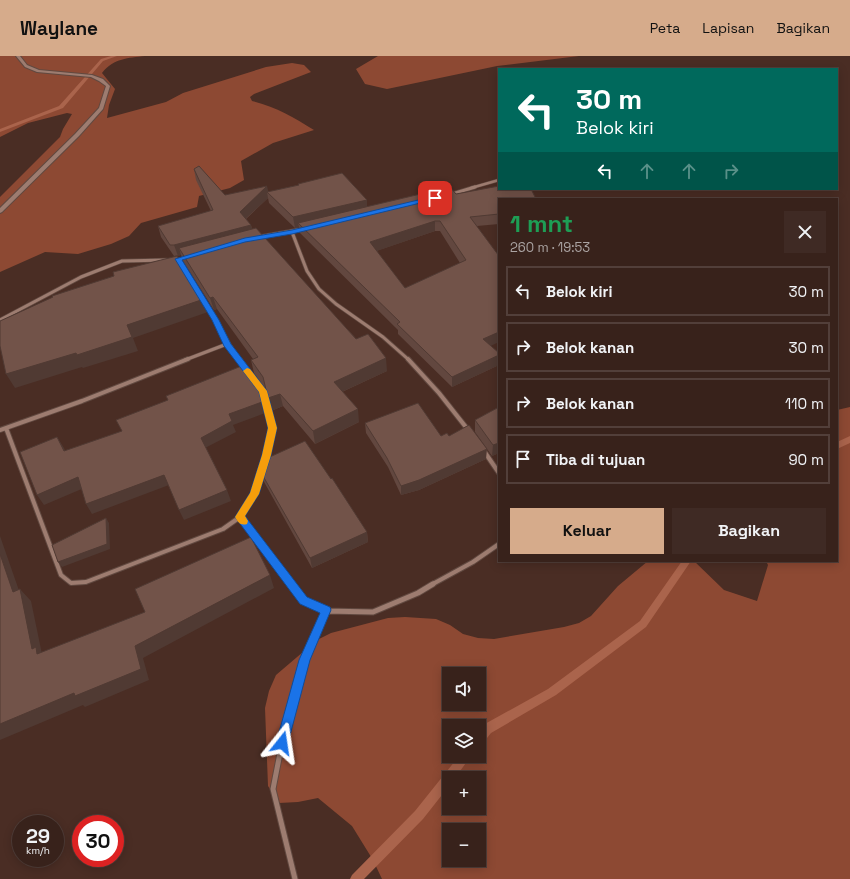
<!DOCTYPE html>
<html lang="id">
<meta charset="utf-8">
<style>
:root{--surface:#38221b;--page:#3f2a24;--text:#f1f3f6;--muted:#aba4a3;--line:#523f3a;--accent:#d6ab8b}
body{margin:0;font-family:"Space Grotesk",sans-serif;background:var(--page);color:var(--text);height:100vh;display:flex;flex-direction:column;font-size:15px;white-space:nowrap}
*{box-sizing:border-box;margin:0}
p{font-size:13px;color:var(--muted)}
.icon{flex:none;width:22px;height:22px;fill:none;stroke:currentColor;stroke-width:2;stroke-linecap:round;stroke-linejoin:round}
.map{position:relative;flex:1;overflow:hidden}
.sheet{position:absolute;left:498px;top:142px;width:340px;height:364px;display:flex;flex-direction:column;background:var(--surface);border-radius:0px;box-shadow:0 2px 10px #0003,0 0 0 1px var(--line)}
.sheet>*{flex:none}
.banner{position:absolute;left:498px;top:12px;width:340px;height:122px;border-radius:0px;box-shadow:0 2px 10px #0003,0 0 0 1px var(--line);background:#00695c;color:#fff;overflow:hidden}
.buttons{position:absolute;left:442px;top:611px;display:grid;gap:8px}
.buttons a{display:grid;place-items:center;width:44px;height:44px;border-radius:0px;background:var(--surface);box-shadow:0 2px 10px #0003,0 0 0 1px var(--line);font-size:20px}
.speed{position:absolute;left:12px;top:759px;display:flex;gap:8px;font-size:20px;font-weight:700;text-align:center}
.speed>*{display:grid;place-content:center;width:52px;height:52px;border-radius:50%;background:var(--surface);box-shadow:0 2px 10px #0003,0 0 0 1px var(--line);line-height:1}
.speed small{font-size:10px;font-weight:400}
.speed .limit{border:6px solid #d22;background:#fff;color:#111}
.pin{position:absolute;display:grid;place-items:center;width:34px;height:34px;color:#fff;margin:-17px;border-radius:8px;box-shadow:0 2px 6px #0006}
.me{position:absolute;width:44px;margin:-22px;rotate:15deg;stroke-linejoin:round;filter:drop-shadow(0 0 3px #0008)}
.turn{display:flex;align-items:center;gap:14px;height:84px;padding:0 12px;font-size:18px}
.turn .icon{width:52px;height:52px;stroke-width:2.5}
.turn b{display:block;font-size:28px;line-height:34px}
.lanes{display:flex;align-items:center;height:38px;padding:0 12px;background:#0003;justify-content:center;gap:20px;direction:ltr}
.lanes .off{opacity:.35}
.round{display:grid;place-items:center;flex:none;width:42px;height:42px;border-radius:0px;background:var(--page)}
.headline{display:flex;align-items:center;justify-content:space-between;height:68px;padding:0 12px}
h1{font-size:24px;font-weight:700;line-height:30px;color:#1e9e55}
.cta{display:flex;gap:8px;margin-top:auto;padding:8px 12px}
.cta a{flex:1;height:46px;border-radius:0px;background:var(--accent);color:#111;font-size:16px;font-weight:700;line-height:46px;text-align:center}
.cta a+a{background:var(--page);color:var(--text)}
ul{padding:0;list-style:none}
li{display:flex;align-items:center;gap:12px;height:50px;margin:0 8px 6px;padding:0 4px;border:2px solid var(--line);border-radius:0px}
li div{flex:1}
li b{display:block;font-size:15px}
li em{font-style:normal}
header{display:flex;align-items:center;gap:24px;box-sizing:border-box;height:56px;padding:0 20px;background:var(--accent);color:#111}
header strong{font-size:19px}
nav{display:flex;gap:22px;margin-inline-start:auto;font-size:14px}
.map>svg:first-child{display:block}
.forest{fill:#8d4933;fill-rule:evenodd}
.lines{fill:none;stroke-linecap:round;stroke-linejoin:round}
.stream{fill:#aa644c;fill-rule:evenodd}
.street-far3-casing{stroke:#614940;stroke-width:3.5}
.street-far2-casing{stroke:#614940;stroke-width:4.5}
.street-far1-casing{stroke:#614940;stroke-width:6}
.street-casing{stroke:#614940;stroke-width:7}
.secondary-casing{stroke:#614940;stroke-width:2}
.street-far3{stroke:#9d7c70;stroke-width:2.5}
.street-far2{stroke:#9d7c70;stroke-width:3}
.street-far1{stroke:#9d7c70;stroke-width:4}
.street{stroke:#9d7c70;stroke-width:5}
.secondary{fill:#9d7c70;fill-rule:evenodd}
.wall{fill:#62473f;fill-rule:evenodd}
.shaded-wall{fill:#503a33}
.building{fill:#725349;stroke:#503a33;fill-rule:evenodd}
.route{fill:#1a73e8;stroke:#114b97}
.slow{fill:#f59e0b}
</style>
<header>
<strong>Waylane</strong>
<nav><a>Peta</a><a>Lapisan</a><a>Bagikan</a></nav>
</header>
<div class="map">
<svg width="850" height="823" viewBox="0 0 850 823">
<rect width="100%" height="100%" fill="#4a2d24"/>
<path class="forest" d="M0,0h145c-17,2 -31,2 -43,17l13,16 -6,16 -2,13 59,-16 17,-9 83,-26 26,-4 12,2 7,7 -57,22 -4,3 2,4c24,6 41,16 62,29l-41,13 -32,18 3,19 -14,8 -31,8 -2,11 -56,16 -12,13 -18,8 -33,10 -33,-2 -45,20v-75l60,-60 3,-8 9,-15 -5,-1 -39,10 -28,14z
M378,0h201l-82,10 -110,23 -22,-5 -9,-15z
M850,351v472h-468l-9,-19 -21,-34 -34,-28 -20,4 -19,1 -11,-17 -3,-78 4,-17 7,-16 41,-35 14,-7 57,-15 17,-1 31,2 14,6 13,9 15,4 16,1 70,-12 15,-4 12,-7 27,-30 30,-25h46l30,29 33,11 11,-36 -2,-4h71v-151zM449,618h30v30h-30zM449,670h30v30h-30zM449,722h30v30h-30zM449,774h30v30h-30z"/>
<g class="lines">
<path class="stream" d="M111,0h6l-14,5 -40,47 -63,24v-3l59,-23 42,-47z
M850,380v7l-13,6v-7z
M682,505h9l-45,66 -90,68 -65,38 -8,10 -4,1v-13l4,-6 65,-36 92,-68z
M459,700h12l-16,22h-6v8l-26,33 -59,60h-14l2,-4 63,-64z"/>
<defs>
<path id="street-far3" d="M471,132l28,-8"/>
<path id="street-far2" d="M452,138l23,-7
M292,176l15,39 12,18 17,15 47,33 26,23
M258,181l45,-8
M202,243c13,20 23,42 38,61
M0,264l81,-43 41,-16 45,-1
M185,304l42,-16"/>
<path id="street-far1" d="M239,303l7,10
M408,303l31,34 30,38
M255,325l8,10 9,37 -8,35
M6,372l55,147 10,8 15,-1 137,-53 17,-12 14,-23 8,-24
M0,374l82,-29 106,-42
M484,395l15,22
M240,461l53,68
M431,529l42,-23 26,-18"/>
<path id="street" d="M292,528l12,16 22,11 47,1 45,-19 15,-9
M295,823l-22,-90 9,-46 22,-83 22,-49"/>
<path id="secondary" d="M16,0h4l7,9 12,5 53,5 11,4 7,7 -7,23 -24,27 -77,76 -2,1v-5l75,-74 24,-26 7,-22 -7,-5 -8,-4 -54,-5 -12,-5z"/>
</defs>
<use href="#street-far3" class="street-far3-casing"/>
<use href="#street-far2" class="street-far2-casing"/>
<use href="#street-far1" class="street-far1-casing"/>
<use href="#street" class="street-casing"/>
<use href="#secondary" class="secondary-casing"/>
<use href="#street-far3" class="street-far3"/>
<use href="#street-far2" class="street-far2"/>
<use href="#street-far1" class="street-far1"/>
<use href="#street" class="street"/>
<use href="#secondary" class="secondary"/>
</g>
<path class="wall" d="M194,113l31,26 43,-3 30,-7v-1l69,23 89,-13 43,5v25l-22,2 13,120 9,19 -47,22 -54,-53v-4l-98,-97 -1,-6 -4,1 -26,-25 -1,-5 -22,21 5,6 1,4 135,142 -45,21 17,30 -44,22 -32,-38 -12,5 -5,-21 -12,-17 -3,-13 2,-1 -36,-50 -3,1 -31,-49 -2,-6 -7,1 -13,-19 -3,-11 53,-15 -15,-31zM435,175h5l20,32 -55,25 -29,-37z
M499,351v46l-7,3 -17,-24v-12z
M365,367l76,13h8l37,23 -67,31 -18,5 -13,-28 -22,-34z
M259,413l108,63 1,10 -56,26 -49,-88z"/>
<path class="shaded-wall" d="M267,130l2,8 -2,-2 1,6 -26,24 -2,-10z
M367,144v11l-69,12 1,4 -4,1 -2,-11z
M435,165v10l-64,22 -1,-11z
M251,169l3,11 -75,12 2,7 -3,1 -4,-11z
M213,241l4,12 -3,1 -4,-12z
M204,243l4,13 -75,26 5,13 -55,17 -1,-1 -67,21 -9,-14 121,-49z
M499,276v10l-17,8 1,-11z
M499,299v10l-47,22v-10z
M386,302l1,13 -52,24 -1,-13z
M257,326l8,31 -32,12 3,7 -31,16 -4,-10 28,-24z
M280,338l3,12 -12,5 -3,-13z
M358,353l1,13 -44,22 -2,-13z
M57,381l7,11 6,14 -6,-11z
M499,387v10l-7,3 1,-11z
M487,393l-1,10 -67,31 -18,5v-9z
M164,419l5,10 -77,29 -6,-10z
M78,421l6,11 -40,17 -7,-10z
M227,434l4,11 -47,19 -5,-10z
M106,462l3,5 1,26 -48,18 -4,-5z
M367,476l1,10 -56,26 -2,-10z
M0,480l23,66 -3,-13 11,12 11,53 6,11 -16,-16 -32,-95z
M270,519l4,13 -131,70 6,22 -64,27 -2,-2 -83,35v-16l135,-78z"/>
<path class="building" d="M199,110l26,29 42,-9 -27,26 11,13 -77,20h-4l-12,-19 55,-16 -19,-41z
M342,117l25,27 -74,17 -26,-25 32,-7 -1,-1z
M499,130v3h32l5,10h-37v15l-29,3 29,39v76l-16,7 16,14v2l-47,22 -55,-53 3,-2 -102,-99 152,-36 6,7zM435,165h5l26,39 -61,28 -35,-46z
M256,172l100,111 12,-5 18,24 -52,24 24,27 -45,22 -33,-37 -12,4 -5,-21 -12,-17 7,-3 -45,-60 -3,1 -31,-50z
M177,200l27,43 -77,26 5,12 -55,18 -1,-2 -70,21 -6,-28v-25l53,-24 -1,-1 62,-20 -1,-4z
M244,309l13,17 5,20 -33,12 3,7 -31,17 26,52 -48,20 -15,-35 -78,29 -8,-27 -41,18 -17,-43 37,-15 7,14 58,-20 -6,-11 52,-20 -2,-4z
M418,347l23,33 6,-3 2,3 20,-11 18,24 -68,31 -18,6 -14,-28 -22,-35z
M499,351v36l-6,2 -18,-25z
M305,385l26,38 1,-1 35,54 -57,26 -51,-89 4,-9z
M106,462l1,26 -49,18 -6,-17z
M251,481l19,38 -135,71 6,23 -66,27 -1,-3 -74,31v-170l13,38 7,-3 12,60 4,-2 1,7 108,-42 -10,-23z"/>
<path class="route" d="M435,140h2v3l-145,35 -47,8 -63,18 37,60 12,24 36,47 10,37 -6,27 -12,39 -14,22 62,81 23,10 1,3 -21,50 -22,83 -2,4 -4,2 -4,-2 -2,-4 23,-83 21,-47 -20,-9 -65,-87 15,-24 12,-38 6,-27 -9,-36 -35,-46 -12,-26 -37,-61 70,-21 47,-8z"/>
<path class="slow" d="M247,312l3,1 17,22 10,37 -6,27 -12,39 -14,22 3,5 -1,3c-7,2 -9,-2 -12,-7l15,-24 12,-38 6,-27 -9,-36 -16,-21z"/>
</svg>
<div class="buttons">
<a><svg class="icon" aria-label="sound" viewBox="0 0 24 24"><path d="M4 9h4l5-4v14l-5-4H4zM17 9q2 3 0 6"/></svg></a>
<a><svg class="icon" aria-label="layers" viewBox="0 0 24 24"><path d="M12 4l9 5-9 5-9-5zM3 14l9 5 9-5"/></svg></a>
<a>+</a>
<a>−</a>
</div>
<div class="speed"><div>29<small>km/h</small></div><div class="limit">30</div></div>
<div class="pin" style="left:435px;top:142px;background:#d93025"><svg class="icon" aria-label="arrive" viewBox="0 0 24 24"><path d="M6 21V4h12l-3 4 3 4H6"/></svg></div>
<svg class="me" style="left:282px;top:687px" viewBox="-20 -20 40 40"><path d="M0-17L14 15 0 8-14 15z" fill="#1a73e8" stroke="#fff" stroke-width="4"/></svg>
<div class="banner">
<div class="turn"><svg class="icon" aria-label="left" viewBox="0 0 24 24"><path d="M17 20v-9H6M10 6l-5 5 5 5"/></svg><div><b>30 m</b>Belok kiri</div></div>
<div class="lanes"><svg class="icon" aria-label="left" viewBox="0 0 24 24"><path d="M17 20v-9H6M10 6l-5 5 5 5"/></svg><svg class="icon off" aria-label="ahead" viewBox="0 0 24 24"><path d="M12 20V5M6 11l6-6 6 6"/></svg><svg class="icon off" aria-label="ahead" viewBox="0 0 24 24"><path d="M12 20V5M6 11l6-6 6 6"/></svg><svg class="icon off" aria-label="right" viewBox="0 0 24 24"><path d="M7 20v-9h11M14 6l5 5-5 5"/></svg></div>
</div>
<section class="sheet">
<div class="headline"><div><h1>1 mnt</h1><p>260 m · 19:53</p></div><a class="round"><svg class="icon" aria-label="close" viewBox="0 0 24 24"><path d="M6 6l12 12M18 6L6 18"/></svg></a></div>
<ul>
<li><svg class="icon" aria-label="left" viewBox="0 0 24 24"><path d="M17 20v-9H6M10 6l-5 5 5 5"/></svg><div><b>Belok kiri</b></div><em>30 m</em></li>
<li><svg class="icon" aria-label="right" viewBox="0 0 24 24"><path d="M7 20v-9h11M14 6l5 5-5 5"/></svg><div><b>Belok kanan</b></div><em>30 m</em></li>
<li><svg class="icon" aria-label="right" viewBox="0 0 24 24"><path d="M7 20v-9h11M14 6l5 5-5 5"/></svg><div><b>Belok kanan</b></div><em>110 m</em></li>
<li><svg class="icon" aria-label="arrive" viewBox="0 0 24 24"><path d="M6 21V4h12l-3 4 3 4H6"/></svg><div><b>Tiba di tujuan</b></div><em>90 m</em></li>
</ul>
<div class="cta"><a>Keluar</a><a>Bagikan</a></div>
</section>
</div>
